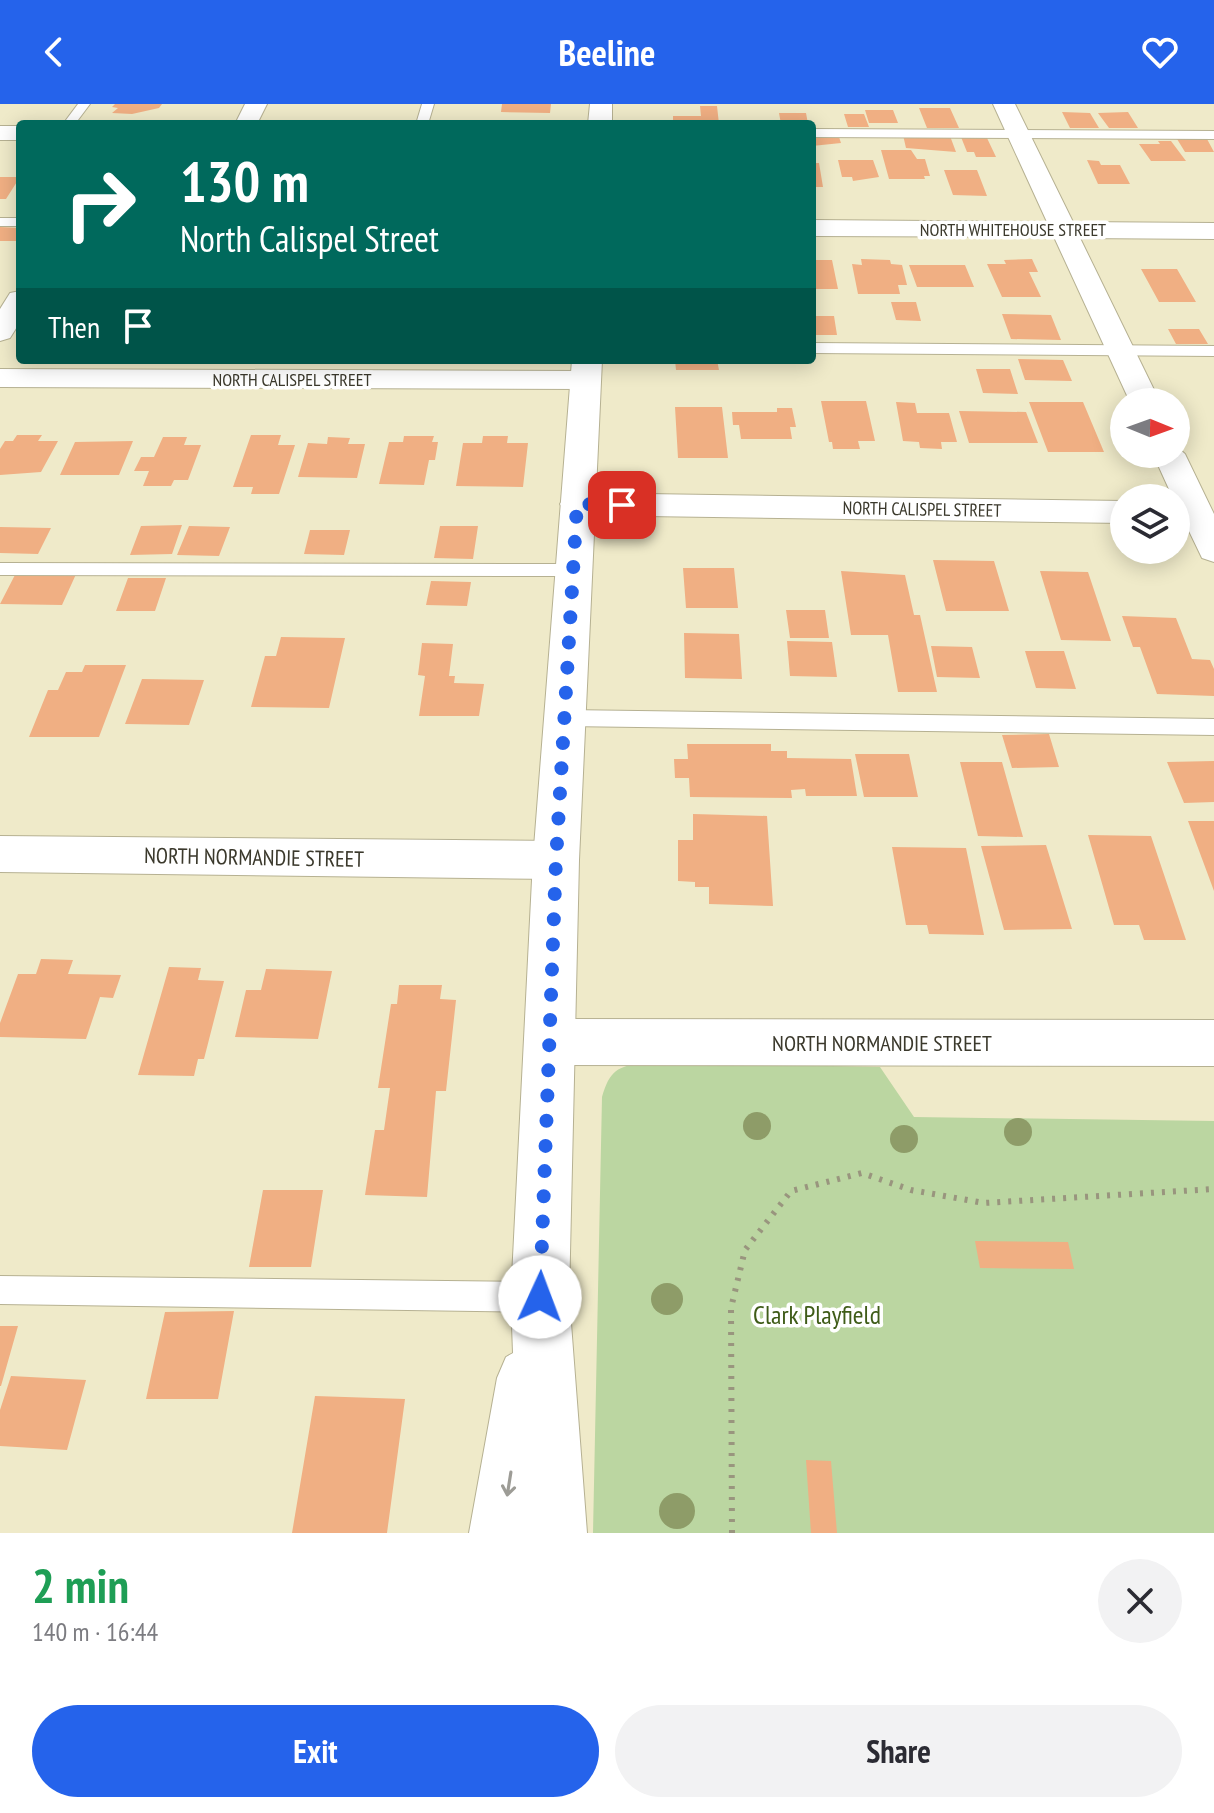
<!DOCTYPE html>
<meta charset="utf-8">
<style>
:root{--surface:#fff;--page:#f2f2f3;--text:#2b2b33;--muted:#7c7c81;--accent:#2563eb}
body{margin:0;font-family:"PT Sans Narrow",sans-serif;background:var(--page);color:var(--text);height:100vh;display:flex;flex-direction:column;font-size:30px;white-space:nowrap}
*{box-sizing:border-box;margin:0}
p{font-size:26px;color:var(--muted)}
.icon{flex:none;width:44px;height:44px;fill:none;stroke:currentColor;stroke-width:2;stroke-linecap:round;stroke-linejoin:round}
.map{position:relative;height:1429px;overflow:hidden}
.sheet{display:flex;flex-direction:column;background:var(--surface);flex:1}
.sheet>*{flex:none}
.banner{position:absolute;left:16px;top:16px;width:800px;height:244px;border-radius:8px;box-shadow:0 4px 20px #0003;background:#00695c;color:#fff;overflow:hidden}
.needle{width:52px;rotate:91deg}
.tools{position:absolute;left:1110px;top:284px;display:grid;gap:16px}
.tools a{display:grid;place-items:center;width:80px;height:80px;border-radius:50%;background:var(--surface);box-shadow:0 4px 20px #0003;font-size:40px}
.pin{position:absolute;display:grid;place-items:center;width:68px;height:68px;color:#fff;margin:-34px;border-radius:16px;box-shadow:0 4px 12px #0006}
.me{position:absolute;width:88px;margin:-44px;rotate:2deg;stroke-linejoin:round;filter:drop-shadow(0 0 6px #0008)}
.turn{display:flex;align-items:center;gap:28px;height:168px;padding:0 32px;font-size:36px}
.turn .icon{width:104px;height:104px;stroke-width:2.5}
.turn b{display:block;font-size:56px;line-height:68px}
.then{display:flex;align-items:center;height:76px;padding:0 32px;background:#0003;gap:16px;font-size:30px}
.round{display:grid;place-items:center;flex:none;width:84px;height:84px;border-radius:42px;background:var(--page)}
.overview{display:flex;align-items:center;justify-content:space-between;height:136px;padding:0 32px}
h1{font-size:48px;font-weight:700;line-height:60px;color:#1e9e55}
.primary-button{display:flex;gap:16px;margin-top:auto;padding:16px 32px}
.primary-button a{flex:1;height:92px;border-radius:48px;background:var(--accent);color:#fff;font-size:32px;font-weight:700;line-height:92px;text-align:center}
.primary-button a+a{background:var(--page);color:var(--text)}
header{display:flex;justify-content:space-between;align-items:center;height:104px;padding:0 32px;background:var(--accent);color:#fff;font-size:36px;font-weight:700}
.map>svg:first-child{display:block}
.green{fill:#bbd6a1}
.building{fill:#f0af83}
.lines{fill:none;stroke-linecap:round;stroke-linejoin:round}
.lane-casing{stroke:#b6b192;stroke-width:2}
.street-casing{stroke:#b6b192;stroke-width:2}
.secondary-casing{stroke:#b6b192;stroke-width:2}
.path{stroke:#99957e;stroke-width:6;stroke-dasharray:3 8;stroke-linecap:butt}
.lane{fill:#fff;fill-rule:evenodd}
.street{fill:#fff;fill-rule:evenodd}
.secondary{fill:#fff;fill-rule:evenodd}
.tree{fill:#8e9c68}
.oneway{stroke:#9d9c96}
.route{stroke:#2563eb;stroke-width:14;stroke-dasharray:0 25.2}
.labels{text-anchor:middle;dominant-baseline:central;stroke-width:7;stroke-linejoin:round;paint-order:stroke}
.far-street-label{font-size:18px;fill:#3b392c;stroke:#fff}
.street-label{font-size:22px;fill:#3b392c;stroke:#fff}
.near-park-label{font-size:26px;fill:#3f5c18;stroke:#fff}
</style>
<header><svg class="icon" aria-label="back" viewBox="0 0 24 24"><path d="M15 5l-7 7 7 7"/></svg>Beeline<svg class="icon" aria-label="heart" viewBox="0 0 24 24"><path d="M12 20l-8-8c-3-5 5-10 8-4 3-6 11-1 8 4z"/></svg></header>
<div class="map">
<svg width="1214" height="1429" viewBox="0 0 1214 1429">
<rect width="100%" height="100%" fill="#efeac9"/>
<path class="green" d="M644,958l236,5 34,50 300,4v412h-621l9,-436c8,-27 15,-30 42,-35z"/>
<path class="building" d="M115,0h47l-3,4 -27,6 -20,-1 6,-5 -6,-1z
M502,0h49l-1,9 -49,-1z
M700,2h17l2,18h-46v-8h28z
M919,4h31l9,20h-32z
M865,6h28l5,13h-29z
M1062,8l28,1 9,15h-29z
M1128,8l10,16h-29l-11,-15z
M779,9h27l2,11h-27z
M844,10h20l5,13h-21z
M812,30h26l3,9 -29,3z
M903,31l47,1 6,16 -50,-4z
M961,33l26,1 9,19h-20l-2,-5h-7z
M1177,35h30l7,13h-29z
M1158,37h13l15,20h-35l-12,-17h21z
M881,46h30l6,9h8l5,17h-6l1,3h-36z
M838,56h35l6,17 -26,4 -1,-4h-10z
M1087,56l12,1 2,4h19l10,19h-32z
M812,59h7l4,24h-11z
M944,66h33l10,26 -34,-1z
M0,73h20l-14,22h-6z
M0,123l20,1v13h-20z
M861,155l29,1 1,4 11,1 5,20h-9l2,9h-42l-6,-30 10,1z
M1032,155l6,13h-9l12,25h-39l-15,-33h19l-2,-4z
M812,156h20l6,29h-26z
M909,161h56l9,22h-57z
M1141,165h36l19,33h-37z
M891,198h25l5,19 -25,-1z
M1002,210l49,1 10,25 -50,-1z
M812,212h22l3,19h-25z
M1168,225h31l9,15h-32z
M1018,255l45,1 9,21 -47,-1z
M675,256h42l2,10h-43z
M976,265h34l8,25 -35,-1z
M821,297h45l9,40h-17l2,8h-27l-1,-7h-3z
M896,298l19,1 2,10h32l8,29h-16l1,7 -22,-1 -1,-6 -16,-1z
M1029,298h54l21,50h-56z
M675,303h47l6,51h-50z
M777,304h15l4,19h-6l2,12h-51l-2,-14h-6l-1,-13h45z
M959,307l67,1 12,31h-69z
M17,331h25l-4,6h20l-17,31 -41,3v-26l5,-8h8z
M251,331h30l-3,10h17l-16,49h-28l2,-7h-20z
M404,332h30l-2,6h6l-3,18h-6l-5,25 -45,-1 10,-42h14z
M483,332h25l-1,7h21l-5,44 -67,-1 7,-43h19z
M163,333h24l-3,8h17l-13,35h-14l-3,6h-28l6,-15h-15l7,-14h13z
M328,333l22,1 -2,6h17l-8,34 -59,-1 10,-34 19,1z
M133,337l-14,34h-59l15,-33z
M182,421l-10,29 -42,1 11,-29z
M189,422l41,1 -11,29 -42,-1z
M440,422h38l-5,33 -39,-1z
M0,423l51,1 -13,26 -38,-1z
M310,426h40l-6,25 -40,-1z
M933,456l61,1 15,50h-63z
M683,464h51l4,40h-52z
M17,467l60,1 -15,33 -62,-1z
M841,467l64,4 9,40h6l17,77h-39l-10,-57h-37z
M1040,467l48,1 23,69 -50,-1z
M128,474h38l-11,33h-39z
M431,477l40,1 -4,24 -41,-1z
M786,506h39l4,28h-39z
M1122,512l54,2 16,41 18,1 4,9v27l-57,-2 -17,-47h-7z
M684,529l55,1 3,45 -57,-1z
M281,533l64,1 -16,70 -78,-1 14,-51h11z
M787,537l45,1 5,35 -47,-1z
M422,539l31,1 -4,32h6l-1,7 30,1 -5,32h-60l6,-40 -7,-1z
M931,542l41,1 8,31 -43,-1z
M1025,547h39l12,38 -40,-1z
M85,561h41l-27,72h-70l19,-47h10l8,-18h16z
M142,575l62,1 -15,45 -64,-1z
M1049,630l10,33 -47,1 -10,-33z
M687,640h84v7h16v7l64,1 6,37h-51l-1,-7 -14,1 1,8 -102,-1 -1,-19h-14l-1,-19h14z
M855,650h54l9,43h-54z
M1214,657v41l-30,1 -17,-41z
M960,658h42l21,75 -45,-1z
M693,710l74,2 6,90 -64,-2v-17h-14v-5l-17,-1v-41h15z
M1188,717h26v70z
M1088,731l63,1 35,104h-42l-5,-15h-25z
M1046,741l26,84 -68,1 -23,-84z
M892,743l74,1 18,87 -55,-1 -2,-9h-21z
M41,855l32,1 -5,14 53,1 -8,23 -13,-1 -14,42 -86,-2v-14l18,-49h18z
M169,863l32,1 -3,12 26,1 -20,78h-6l-4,17 -56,-1z
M266,865l66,2 -14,68 -83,-2 11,-47h15z
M399,881h43l-2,14 16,1 -10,91h-10l-9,106 -62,-2 10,-65h9l6,-42h-12l13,-84h6z
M263,1086h60l-12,77h-62z
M975,1137l93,1 6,27 -94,-1z
M234,1207l-16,88h-72l19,-87z
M0,1222h18l-17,60h-1z
M11,1272l75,4 -19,70 -67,-4v-36z
M315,1292l90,3 -18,134h-95z
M806,1356l25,1 6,72h-26z"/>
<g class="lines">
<defs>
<path id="lane" d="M78,0h12l-15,20h-12z
M422,0h12l-6,20h-12z
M812,25l402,2v8l-402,-2z
M0,114h20v8h-20z
M812,239l402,3v10l-402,-3z
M0,459l575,1 9,6 -9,6 -575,-1z
M566,606l648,9v16l-648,-9 -7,-2 -3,-6 3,-6z
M0,1172l539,6 10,5 5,10 -5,10 -10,5 -539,-8z"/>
<path id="street" d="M245,0h22l-10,20h-22z
M993,0h22l58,118 141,1v16l-134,-1 80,164h-30l-76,-165 -242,-1v-16l235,2z
M0,22h20v14h-20z
M20,187v31l-10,16 -10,3v-32l10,-16z
M0,265l585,2 10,3 5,6 -5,6 -10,3 -585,-2z
M1176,342l9,8 29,60v48l-12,-4 -26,-54v-6h-3l-20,-44h23z
M577,389l547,8v22l-547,-8 -12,-3 -5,-8 5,-8z
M0,732l556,5 15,6 7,13 -7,13 -15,6 -556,-7z
M550,915l664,1v46l-664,-1 -17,-7 -7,-16 7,-16z"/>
<path id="secondary" d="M590,0h22v20h-24z
M572,256h30l-23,500 -10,437 18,236h-118l28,-155 9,-21 7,-4 -2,-56 22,-437z"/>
</defs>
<use href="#lane" class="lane-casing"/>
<use href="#street" class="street-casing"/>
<use href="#secondary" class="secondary-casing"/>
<path class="path" d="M732,1429l-1,-225 14,-58 46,-59 71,-18 49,17 73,13 230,-14"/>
<use href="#lane" class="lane"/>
<use href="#street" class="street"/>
<use href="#secondary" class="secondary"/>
</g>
<g class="tree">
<circle cx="757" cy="1022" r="14"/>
<circle cx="1018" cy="1028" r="14"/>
<circle cx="904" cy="1035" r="14"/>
<circle cx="667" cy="1195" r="16"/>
<circle cx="677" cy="1407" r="18"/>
</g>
<defs><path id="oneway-shaft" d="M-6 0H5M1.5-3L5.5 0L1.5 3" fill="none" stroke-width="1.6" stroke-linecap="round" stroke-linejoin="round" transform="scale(2)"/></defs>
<use class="oneway" href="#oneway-shaft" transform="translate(509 1380) rotate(99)"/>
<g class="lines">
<path class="route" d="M540,1193l16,-437 21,-356 45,1"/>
</g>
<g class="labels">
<g class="far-street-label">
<text x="1013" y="125">NORTH WHITEHOUSE STREET</text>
<text x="292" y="275">NORTH CALISPEL STREET</text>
<text transform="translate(922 405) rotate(1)">NORTH CALISPEL STREET</text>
</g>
<g class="street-label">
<text transform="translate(254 753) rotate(1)">NORTH NORMANDIE STREET</text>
<text x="882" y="939">NORTH NORMANDIE STREET</text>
</g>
<g class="near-park-label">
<text x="817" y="1210">Clark Playfield</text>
</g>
</g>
</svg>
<div class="tools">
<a><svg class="needle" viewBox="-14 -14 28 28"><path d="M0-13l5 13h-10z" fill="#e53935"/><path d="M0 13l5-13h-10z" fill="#7c7c81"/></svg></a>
<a><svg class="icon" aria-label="layers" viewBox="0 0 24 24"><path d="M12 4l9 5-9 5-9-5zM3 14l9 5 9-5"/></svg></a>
</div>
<div class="pin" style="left:622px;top:401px;background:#d93025"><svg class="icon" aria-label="arrive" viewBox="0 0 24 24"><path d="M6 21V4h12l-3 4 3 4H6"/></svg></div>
<svg class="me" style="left:540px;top:1193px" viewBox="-20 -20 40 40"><circle r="19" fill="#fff"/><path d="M0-13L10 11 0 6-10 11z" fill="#2563eb"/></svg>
<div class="banner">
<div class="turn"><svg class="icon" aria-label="right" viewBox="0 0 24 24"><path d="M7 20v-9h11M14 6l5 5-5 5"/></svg><div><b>130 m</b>North Calispel Street</div></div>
<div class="then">Then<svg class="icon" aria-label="arrive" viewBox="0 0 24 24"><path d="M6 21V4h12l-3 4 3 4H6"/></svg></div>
</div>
</div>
<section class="sheet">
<div class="overview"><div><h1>2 min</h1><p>140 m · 16:44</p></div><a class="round"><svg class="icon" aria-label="close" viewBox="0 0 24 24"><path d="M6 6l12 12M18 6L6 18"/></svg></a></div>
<div class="primary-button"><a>Exit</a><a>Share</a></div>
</section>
